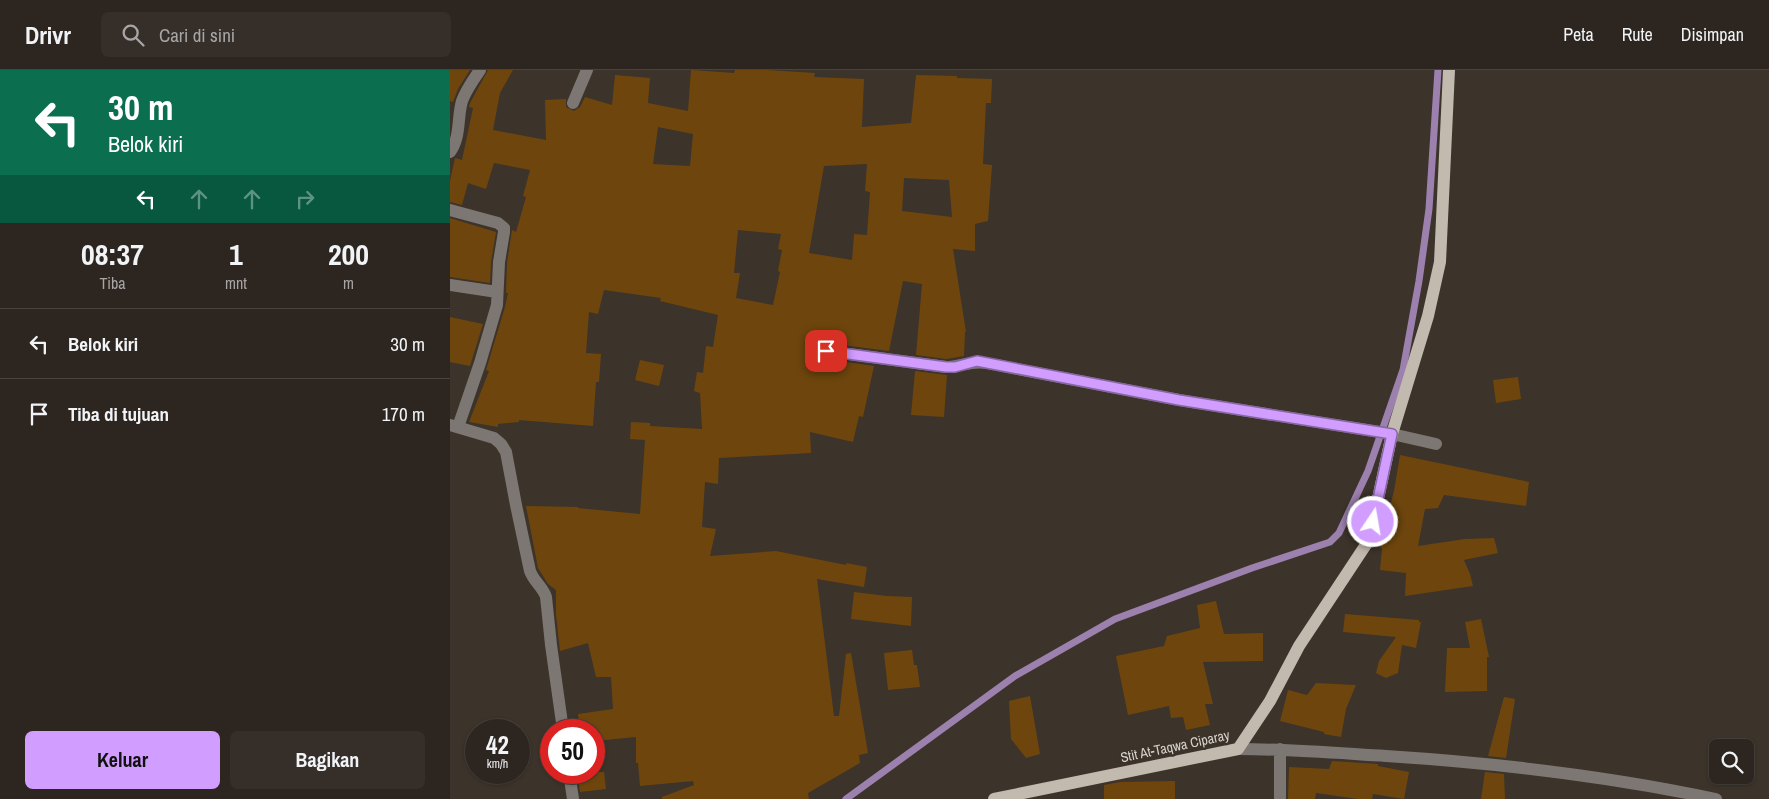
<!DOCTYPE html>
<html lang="id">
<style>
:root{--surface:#2d2620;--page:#352e29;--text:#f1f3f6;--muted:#a7a5a5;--line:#48433e;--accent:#d19dfe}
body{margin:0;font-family:"Archivo Narrow",sans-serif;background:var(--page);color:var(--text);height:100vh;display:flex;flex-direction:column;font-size:19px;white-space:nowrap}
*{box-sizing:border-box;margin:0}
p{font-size:16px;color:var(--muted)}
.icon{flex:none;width:28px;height:28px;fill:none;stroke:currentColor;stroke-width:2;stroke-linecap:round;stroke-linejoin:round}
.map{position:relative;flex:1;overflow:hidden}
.sheet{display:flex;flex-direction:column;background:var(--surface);width:450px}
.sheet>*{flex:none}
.hud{background:#0b6e4f;color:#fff;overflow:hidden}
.controls{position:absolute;left:1259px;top:669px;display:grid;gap:10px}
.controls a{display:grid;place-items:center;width:45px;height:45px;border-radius:8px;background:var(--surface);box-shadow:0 1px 4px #0004,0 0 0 1px var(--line);font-size:25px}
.speed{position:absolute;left:15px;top:649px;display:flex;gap:10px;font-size:25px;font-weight:700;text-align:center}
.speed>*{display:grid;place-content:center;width:65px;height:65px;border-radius:50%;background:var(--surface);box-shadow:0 1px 4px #0004,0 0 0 1px var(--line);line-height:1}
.speed small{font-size:12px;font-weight:400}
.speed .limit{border:8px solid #d22;background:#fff;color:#111}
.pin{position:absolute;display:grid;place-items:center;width:42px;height:42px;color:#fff;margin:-21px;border-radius:10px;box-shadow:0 2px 8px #0006}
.me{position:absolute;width:55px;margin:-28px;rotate:12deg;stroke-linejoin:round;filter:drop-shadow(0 0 4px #0008)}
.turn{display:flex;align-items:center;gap:18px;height:105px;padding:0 25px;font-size:22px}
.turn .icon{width:65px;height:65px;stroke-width:2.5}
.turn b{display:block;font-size:35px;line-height:42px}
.lanes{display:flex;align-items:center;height:48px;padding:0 25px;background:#0003;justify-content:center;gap:25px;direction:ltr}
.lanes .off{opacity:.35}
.eta{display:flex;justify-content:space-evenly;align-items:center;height:85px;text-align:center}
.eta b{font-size:30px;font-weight:700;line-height:35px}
.cta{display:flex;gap:10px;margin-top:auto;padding:10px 25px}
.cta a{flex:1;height:58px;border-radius:8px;background:var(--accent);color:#111;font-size:20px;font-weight:700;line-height:58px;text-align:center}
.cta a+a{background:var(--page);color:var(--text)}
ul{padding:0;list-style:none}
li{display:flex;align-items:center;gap:15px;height:70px;padding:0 25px;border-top:1px solid var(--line)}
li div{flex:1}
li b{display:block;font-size:19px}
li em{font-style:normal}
header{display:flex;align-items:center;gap:30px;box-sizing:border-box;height:70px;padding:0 25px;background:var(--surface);border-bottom:1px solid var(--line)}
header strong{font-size:24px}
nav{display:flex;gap:28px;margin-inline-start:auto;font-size:18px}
.search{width:350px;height:45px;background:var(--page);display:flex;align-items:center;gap:12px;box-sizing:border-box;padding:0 18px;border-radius:8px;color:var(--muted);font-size:19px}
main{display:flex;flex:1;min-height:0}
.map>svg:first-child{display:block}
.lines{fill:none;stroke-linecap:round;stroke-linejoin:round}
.stream{stroke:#9c81ae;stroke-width:7}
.building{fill:#6e460d;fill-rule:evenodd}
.minor{stroke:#7c7773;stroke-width:12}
.major{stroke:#c2b9af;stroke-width:12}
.route-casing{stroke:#8866a5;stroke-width:12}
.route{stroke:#d19dfe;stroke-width:9}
.labels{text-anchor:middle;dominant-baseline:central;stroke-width:5;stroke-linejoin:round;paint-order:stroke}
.street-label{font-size:14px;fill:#d8d3cd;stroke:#3c332a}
</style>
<header>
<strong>Drivr</strong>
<div class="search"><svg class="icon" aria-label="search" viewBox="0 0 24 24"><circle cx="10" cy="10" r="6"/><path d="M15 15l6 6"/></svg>Cari di sini</div>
<nav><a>Peta</a><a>Rute</a><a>Disimpan</a></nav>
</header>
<main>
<section class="sheet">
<div class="hud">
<div class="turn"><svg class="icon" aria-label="left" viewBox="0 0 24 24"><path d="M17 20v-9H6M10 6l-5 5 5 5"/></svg><div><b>30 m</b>Belok kiri</div></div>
<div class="lanes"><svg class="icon" aria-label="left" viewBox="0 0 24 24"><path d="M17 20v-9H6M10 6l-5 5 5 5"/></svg><svg class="icon off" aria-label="ahead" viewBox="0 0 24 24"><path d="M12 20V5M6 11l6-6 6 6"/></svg><svg class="icon off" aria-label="ahead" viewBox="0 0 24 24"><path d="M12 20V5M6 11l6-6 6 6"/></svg><svg class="icon off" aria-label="right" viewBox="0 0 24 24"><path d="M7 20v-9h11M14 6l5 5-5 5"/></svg></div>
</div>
<div class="eta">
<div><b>08:37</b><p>Tiba</p></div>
<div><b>1</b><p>mnt</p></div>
<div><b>200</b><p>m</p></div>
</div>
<ul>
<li><svg class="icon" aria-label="left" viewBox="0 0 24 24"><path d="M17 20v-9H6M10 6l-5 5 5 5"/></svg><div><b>Belok kiri</b></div><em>30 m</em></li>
<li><svg class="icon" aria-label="arrive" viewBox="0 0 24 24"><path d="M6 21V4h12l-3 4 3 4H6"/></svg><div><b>Tiba di tujuan</b></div><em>170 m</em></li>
</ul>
<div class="cta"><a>Keluar</a><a>Bagikan</a></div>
</section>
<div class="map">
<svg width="1319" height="729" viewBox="0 0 1319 729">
<rect width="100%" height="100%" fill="#3c332a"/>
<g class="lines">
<path class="stream" d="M396,729l169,-123 100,-57 137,-51 78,-26 9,-9 29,-62 35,-101 16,-89 10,-72 9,-139"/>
</g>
<path class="building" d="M0,0h20l-12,19 -5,13 -3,-1z
M38,0h25l-13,23 -7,37 53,10 -1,-40 21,-1v8l8,4 6,-4 5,-10 27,8 3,-30 35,3 -2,25 40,8 3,-41 43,3 1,-3h32l48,3 -1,4 50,2 -2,48 49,-4 5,-48 41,1v2l35,1 -1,24h-5l-3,61 9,1 -4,56 -13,3v27l-22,-2 13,83h-1l-1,24 -18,3 -30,-4 6,-71 -19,-3 -14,70 -62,-8 -5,1 -4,5 1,6 5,4 50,7 -11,51 -4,-1 -6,26 -43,-10 1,21 -92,5 -1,26 -13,-2 -3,45 14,2 -6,27 66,-5 70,14v-2l21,4 -3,20 -47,-8 17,137h5l7,-62 5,-1 17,100 -9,2 1,8 -52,30 1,6h-147v-2l32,-12 -1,-4 -53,5 -2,-23h-2v-26l-42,4v-11h-14l-2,-16 35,-5 -2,-32h-15l-8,-34 -28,8 -4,-37v-24l-8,-6 -10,-16 -12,-62 52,1v1l62,6 5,-74 -15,-1 1,-17 19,1v3l52,3 -2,-36 -6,-2 3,-19 6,1 3,-27 7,1 5,-32 -58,-14 1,-3 -57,-8 -6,24 -9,-2 -3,41 15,1 -2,28h-3l-3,44 -74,-6v2l-21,2v3l-29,-5 20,-51 -3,-1 19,-63 3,-14h-2l1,-30 5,-33 4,2 10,-35 -3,-1 7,-26 -36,-7 -8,26 -18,-6 -6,22 -12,-3v-21l5,-23 7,2 11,-52 -4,-1 1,-4zM208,57l35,7 -3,32 -37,-2zM417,94l-2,27 5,1 -3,43 -13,-1 -2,26 -43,-7 15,-87zM454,108l45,2 3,37 -50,-6zM288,160l43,4 -3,15 4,1 -4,21 2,1 -7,33 -37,-7 4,-25h-6z
M0,148l46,14 -5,30 -1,21 -40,-6z
M0,247l33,7 -13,42 -20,-4z
M190,290l24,5 -5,21 -24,-6z
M465,301l32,4 -3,42 -33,-2z
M1068,307l3,22 -25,4 -3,-23z
M950,385l129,27 -3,24 -82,-11 -6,13 -13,1 -7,37 47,-7 29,-1 4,15 -34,7 6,14 3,12 -68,10 1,-23 -26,-3 2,-22 -3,-1 15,-56z
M404,522l33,4 25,1 -1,29 -60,-7z
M766,531l8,33 39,-1v28l-60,1 10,42h-8l5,21 -24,5 -3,-13 -12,1 -2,-12 -41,9 -12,-59 48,-10 3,-10 33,-8 -3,-23z
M895,544l74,6v2h2l-5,26 -14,-3 -4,28 -12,5 -10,-5 3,-12 17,-24 -53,-5z
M1031,549l8,38h-2v34l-42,1 2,-44h23l-5,-26z
M462,580l2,15h3l3,22 -32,3 -4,-37z
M866,613l40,2 -10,24 -5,28 -17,-3v-2l-44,-11 8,-31 19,5z
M580,626l10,58 -14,4 -15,-19 -2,-38z
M1054,627l11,2 -9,59 -18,-2z
M882,691l46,3v2l31,6 -5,27 -31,-5 -1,5h-14l-42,-6 -1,6h-27l1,-32 40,2z
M127,702h27l2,17 -26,3z
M1035,702l19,2 1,25h-24z
M725,711v18h-71v-14l16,-3z"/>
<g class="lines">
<path class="minor" d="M123,33l14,-33
M0,82c11,-15 7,-34 12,-51 4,-11 11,-21 18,-31
M0,140l48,13 6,5v4l-5,30 -2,43 -17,58 -22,64
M0,215l47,7
M376,281l120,16c14,0 26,-7 40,-4l193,37 213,34 44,10
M0,355l44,13 7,6 5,8 10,53 14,66c4,11 13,16 16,26l5,48 12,85
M788,679c49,0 98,4 148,7 110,7 222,20 330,43
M119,702l4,27
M830,729v-50"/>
<path class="major" d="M544,729l244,-50 32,-48 29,-55 70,-106 23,-106 36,-118 12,-54 9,-192"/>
</g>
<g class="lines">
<defs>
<path id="route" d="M376,281l120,16h9l22,-6 202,39 213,34 -19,88"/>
</defs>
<use href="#route" class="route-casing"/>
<use href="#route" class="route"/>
</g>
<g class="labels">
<g class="street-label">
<text transform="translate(725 676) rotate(-12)">Stit At-Taqwa Ciparay</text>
</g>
</g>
</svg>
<div class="controls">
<a><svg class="icon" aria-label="search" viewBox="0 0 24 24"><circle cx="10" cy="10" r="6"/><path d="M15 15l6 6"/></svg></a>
</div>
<div class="speed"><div>42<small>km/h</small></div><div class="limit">50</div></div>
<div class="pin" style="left:376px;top:281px;background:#d93025"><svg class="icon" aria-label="arrive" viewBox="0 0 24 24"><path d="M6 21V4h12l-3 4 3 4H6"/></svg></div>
<svg class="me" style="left:923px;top:452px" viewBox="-20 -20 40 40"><circle r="17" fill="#d19dfe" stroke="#fff" stroke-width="3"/><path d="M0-11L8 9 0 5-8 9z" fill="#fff"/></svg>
</div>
</main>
